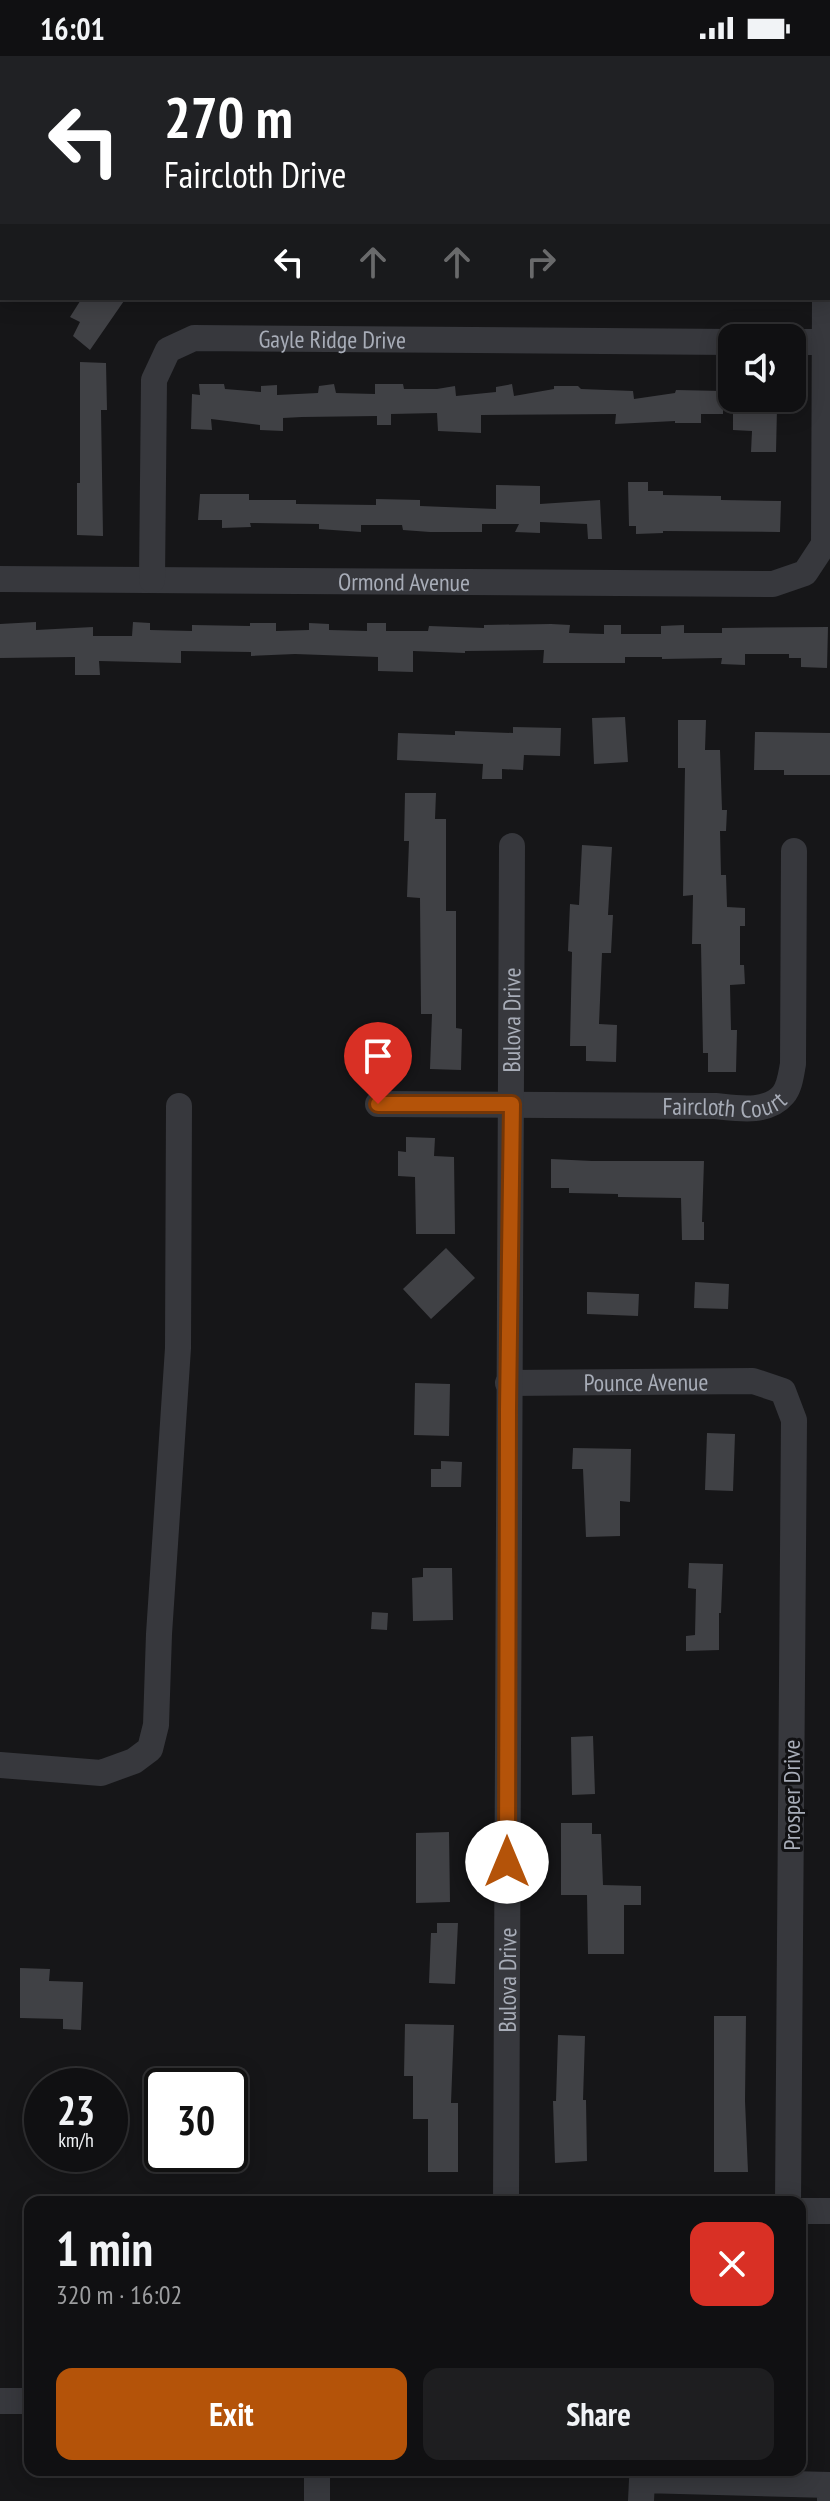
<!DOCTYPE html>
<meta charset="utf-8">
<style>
:root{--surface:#101012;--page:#1e1e20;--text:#f1f3f6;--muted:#9c9d9f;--line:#303032;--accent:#b45309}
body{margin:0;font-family:"PT Sans Narrow",sans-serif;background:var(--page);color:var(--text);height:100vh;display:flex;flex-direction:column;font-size:30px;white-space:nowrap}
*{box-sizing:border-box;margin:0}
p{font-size:26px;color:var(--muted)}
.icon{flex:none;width:44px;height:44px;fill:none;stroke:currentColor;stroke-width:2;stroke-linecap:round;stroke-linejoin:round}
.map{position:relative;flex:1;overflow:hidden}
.panel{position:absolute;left:24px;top:2140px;width:782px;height:280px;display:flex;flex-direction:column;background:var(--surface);border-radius:16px;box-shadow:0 4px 20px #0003,0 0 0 2px var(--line)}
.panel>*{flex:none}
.banner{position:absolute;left:0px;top:0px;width:830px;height:244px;box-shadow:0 4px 20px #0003,0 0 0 2px var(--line);background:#202124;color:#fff;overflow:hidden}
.tools{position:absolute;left:718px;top:268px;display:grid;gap:16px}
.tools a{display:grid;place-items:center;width:88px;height:88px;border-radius:16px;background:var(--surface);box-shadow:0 4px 20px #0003,0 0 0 2px var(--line);font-size:40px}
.speed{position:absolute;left:24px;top:2012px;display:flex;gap:16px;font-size:40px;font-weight:700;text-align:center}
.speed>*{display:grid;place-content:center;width:104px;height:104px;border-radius:50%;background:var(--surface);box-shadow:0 4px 20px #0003,0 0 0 2px var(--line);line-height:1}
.speed small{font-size:20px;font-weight:400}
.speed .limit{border:4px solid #111;border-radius:12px;background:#fff;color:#111}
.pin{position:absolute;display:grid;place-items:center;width:68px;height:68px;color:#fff;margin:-82px -34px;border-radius:50% 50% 50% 0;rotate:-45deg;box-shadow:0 0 8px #0007}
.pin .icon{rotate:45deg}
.me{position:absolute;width:88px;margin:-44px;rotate:0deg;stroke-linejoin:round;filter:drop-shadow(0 0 6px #0008)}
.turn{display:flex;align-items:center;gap:28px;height:168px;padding:0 32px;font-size:36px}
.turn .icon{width:104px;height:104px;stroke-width:2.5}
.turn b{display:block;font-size:56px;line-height:68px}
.lanes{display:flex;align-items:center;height:76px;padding:0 32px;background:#0003;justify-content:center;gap:40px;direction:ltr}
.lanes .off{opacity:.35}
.round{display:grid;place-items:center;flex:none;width:84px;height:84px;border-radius:16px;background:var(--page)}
.summary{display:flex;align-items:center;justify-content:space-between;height:136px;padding:0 32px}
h1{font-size:48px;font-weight:700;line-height:60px}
.button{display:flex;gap:16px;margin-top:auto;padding:16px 32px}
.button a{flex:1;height:92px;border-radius:16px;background:var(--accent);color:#fff;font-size:32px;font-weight:700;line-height:92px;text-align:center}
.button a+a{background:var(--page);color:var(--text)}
.status{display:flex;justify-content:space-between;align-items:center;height:56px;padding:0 40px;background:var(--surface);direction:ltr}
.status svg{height:22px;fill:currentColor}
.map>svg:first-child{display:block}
.building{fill:#404145}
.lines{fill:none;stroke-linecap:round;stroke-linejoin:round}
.minor{stroke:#37383d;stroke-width:26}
.route-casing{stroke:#753606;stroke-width:20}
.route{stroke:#b45309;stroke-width:14}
.labels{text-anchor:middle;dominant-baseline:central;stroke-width:6;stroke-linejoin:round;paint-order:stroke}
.street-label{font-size:24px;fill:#a8adb8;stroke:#111113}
</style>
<div class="status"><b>16:01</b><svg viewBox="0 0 49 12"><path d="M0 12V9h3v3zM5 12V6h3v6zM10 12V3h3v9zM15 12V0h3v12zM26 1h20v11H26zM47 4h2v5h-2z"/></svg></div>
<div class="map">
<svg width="830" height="2445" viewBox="0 0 830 2445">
<rect width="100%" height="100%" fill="#161618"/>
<path class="building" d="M82,242h44l-36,52 -17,-14 7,-14 -10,-5z
M80,306l26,1 1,47h-6l2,126 -26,-1v-52h3z
M199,328h25l1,5 36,3v-6l16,-1v10l41,-2 1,-7 15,-2 2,9 39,1v-10h28l1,5h33l18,-3 1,10 40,-4v-5l16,-3 2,12 40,-7v-3h24l3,3 52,2 1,8 41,-6 1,-3 47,1v23h-22v9h-26v-2l-60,3 1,-10 -135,1v18l-43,-2 -1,-18 -46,1v11h-14v-9l-75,1 -19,1v13l-23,-1v-5l-49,-6 1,11 -21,-1 1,-35 8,1z
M733,351l44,1 -1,44h-25l1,-21 -19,-1z
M628,426h20v9h15v4l58,1v4l60,1 -1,31 -117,-1v2l-27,1v-8h-7z
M496,429l44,1v18l60,-4 2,39h-14l-1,-15 -47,-2v11l-25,-1 4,-8h-37v8h-52l-27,-2 -1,-5h-41v7l-42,-3v-5l-69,-1 1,4 -29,1v-8h-24l2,-26h49v6h47v4l80,1v-6l44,1v6l76,3z
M36,566v8l57,-3v9h39l1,-14 17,1v7l42,1v-6l58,1v-3h26v8l33,-1v-7l20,1v6l38,1v-8h19v8h42l1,-5 55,2v-3l67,-1 19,1 -1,8 35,1v-9h17v9h40v-8l23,-1v8h38v-5l106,-1 -1,41 -26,-1v-9h-12v-4h-44v11l-24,-1 1,-6 -60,1v-2h-37v6h-82l1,-13 -79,1v2l-52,-2v21l-35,-1v-14l-83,-3 -44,2v-4l-70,-1v12l-82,-2 1,14h-25v-18l-75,1v-34z
M625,661l3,45 -34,2 -2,-46z
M678,664h28l-1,30h15l2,60h5l-1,21h-6l1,44h5l1,32 18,1v18h-5v39h4l1,19 -15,1 1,45h6l-1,42h-28v-19h-5l-2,-109h-9l1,-49 -10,1 2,-128h-7z
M513,671l48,1 -1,28 -36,-1 -1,15 -21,-1v10h-20l1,-15 -86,-4 1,-27 57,2v-4l58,2z
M755,676l75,1v42h-46v-5h-30z
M405,737h31l-1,26h11v92h10v117l6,1 -1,41 -31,-1 2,-55h-11l-1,-116 -13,-1 2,-56h-5z
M582,789l30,2 -4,68h5l-2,38h-9l-3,71 18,1 -1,37 -30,-1v-15h-16l2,-94 -4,-1 2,-47 9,1z
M406,1081l29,1 -1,18 20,1 1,77h-39l-1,-57 -17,-1v-25l8,1z
M551,1103l41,2h112l-2,61h2v18h-22l-1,-42 -63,-1v-3l-49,-1v-5h-18z
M446,1192l29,30 -44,41 -28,-30z
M695,1226l34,2 -1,25 -34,-1z
M587,1236l52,2 -1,22 -51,-2z
M415,1327l35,1 -1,52 -35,-1z
M707,1377l28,1 -2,57 -28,-1z
M573,1392l58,1 -1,53 -10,-1v35l-34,1 -3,-68h-11z
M441,1405l21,1 -1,25h-30v-18h10z
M689,1507l34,1 -2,49h-2v37l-33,1v-15l9,-1 1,-46 -8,-1z
M423,1512h29l1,52 -40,1 -1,-43 11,-1z
M372,1556l16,1 -1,17 -16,-1z
M593,1680l2,58 -23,1 -1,-58z
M561,1767h31v11h9l2,51 38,1v19h-17v49h-36l-1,-59h-26z
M449,1776l1,70 -34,1v-70z
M437,1867h21l-3,61 -26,-1 2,-50h6z
M20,1912l30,1 -1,12 34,1 -2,48 -18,-1v-10l-43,-1z
M714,1960h32l-1,85 3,71h-34z
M405,1968l49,1 -3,78h7v69h-30v-53h-15v-43h-9z
M558,1979l27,1 -2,64h3l1,61 -32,2 -2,-62h3z"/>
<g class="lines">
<g class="minor">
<path d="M824,0v2"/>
<path d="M587,2v-2"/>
<path d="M0,45h2"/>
<path d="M792,286h33"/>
<path id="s1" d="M0,523l773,5 32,-11 19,-29 1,-246"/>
<path id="s2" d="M152,524l2,-200 14,-30 26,-12 538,4"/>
<path id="s3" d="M378,1048l337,2c21,2 52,8 68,-11 7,-8 8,-21 10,-31l1,-213"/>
<path id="s4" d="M508,1327l245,-2 30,10 11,29 -6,782"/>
<path d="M0,1709l101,8 33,-12 16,-12 6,-24 3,-91 19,-286 1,-242"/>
<path id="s5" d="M506,2146l6,-1356"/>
<path d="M800,2155h30"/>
<path d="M0,2345h30"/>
<path d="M317,2445v-31"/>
<path d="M641,2445l1,-21 188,5v16"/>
</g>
</g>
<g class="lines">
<defs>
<path id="route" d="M378,1048h134l-4,305 -1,453"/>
</defs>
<use href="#route" class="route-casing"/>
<use href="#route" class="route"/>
</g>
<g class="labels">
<g class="street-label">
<text stroke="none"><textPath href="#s2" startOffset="400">Gayle Ridge Drive</textPath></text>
<text stroke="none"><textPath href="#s1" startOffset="404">Ormond Avenue</textPath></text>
<text stroke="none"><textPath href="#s5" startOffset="1182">Bulova Drive</textPath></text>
<text stroke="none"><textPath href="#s3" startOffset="346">Faircloth Court</textPath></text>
<text stroke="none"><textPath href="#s4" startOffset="138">Pounce Avenue</textPath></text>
<text transform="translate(791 1739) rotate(-90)">Prosper Drive</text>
<text stroke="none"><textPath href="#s5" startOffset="222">Bulova Drive</textPath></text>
</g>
</g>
</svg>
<div class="tools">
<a><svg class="icon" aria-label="sound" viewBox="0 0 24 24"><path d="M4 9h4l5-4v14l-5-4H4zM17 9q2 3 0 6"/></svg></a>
</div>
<div class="speed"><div>23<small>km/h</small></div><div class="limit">30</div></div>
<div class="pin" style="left:378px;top:1048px;background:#d93025"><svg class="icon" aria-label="arrive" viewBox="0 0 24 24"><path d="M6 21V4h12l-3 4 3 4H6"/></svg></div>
<svg class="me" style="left:507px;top:1806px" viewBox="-20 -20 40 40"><circle r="19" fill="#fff"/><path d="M0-13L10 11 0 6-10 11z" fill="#b45309"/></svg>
<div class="banner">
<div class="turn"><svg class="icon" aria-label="left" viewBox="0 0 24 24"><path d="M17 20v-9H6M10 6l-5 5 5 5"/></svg><div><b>270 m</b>Faircloth Drive</div></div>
<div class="lanes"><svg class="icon" aria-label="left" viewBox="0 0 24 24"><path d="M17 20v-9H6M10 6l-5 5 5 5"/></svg><svg class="icon off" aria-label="ahead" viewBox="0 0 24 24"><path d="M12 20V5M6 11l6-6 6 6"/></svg><svg class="icon off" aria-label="ahead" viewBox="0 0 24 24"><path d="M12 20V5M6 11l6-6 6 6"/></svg><svg class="icon off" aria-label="right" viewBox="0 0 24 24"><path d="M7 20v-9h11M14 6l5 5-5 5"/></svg></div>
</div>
<section class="panel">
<div class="summary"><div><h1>1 min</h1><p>320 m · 16:02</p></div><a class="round" style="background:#d93025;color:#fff"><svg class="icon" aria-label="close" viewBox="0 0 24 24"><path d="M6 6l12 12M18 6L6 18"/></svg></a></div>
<div class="button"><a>Exit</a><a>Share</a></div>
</section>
</div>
